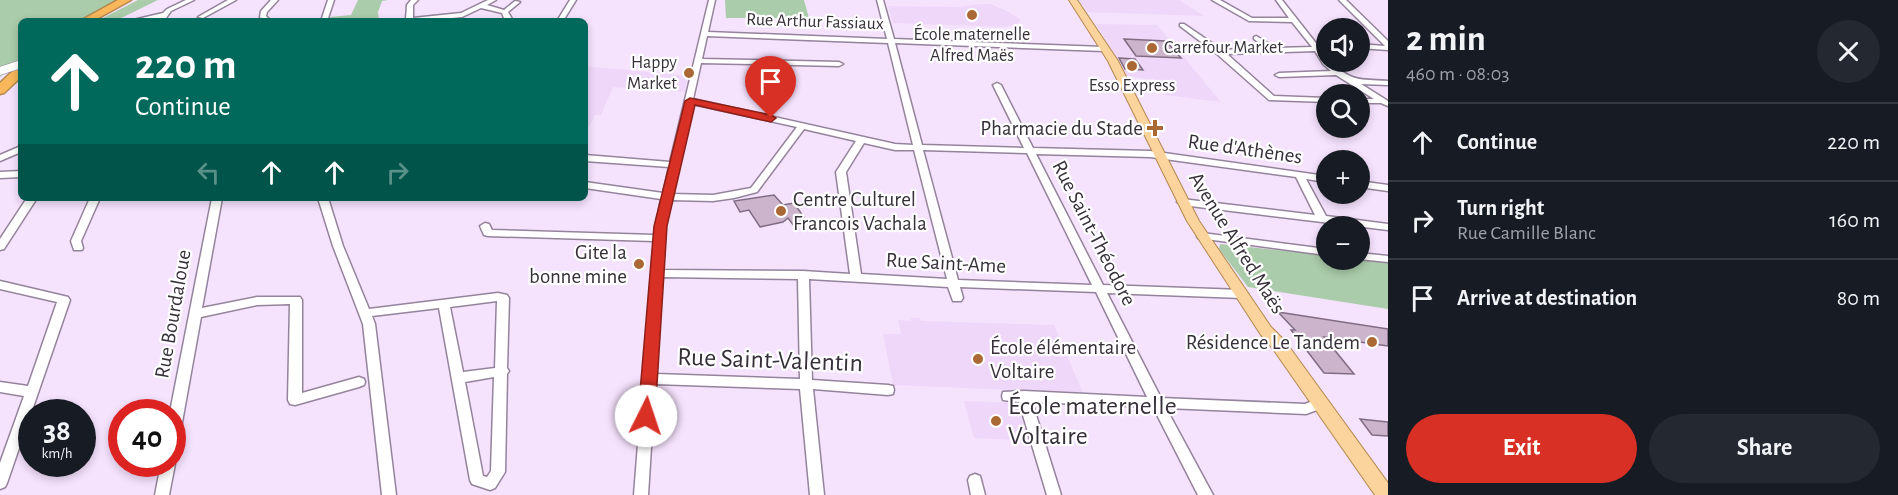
<!DOCTYPE html>
<meta charset="utf-8">
<style>
:root{--surface:#171b24;--page:#242831;--text:#f1f3f6;--muted:#9ea1a6;--line:#363941;--accent:#d93025}
body{margin:0;font-family:"Alegreya Sans",sans-serif;background:var(--page);color:var(--text);height:100vh;display:flex;flex-direction:column;font-size:22px;white-space:nowrap}
*{box-sizing:border-box;margin:0}
p{font-size:20px;color:var(--muted)}
.icon{flex:none;width:33px;height:33px;fill:none;stroke:currentColor;stroke-width:2;stroke-linecap:round;stroke-linejoin:round}
.map{position:relative;flex:1;overflow:hidden}
.panel{display:flex;flex-direction:column;background:var(--surface);width:510px}
.panel>*{flex:none}
.top-card{position:absolute;left:18px;top:18px;width:570px;height:183px;border-radius:9px;box-shadow:0 3px 9px #0003;background:#00695c;color:#fff;overflow:hidden}
.fabs{position:absolute;left:1316px;top:18px;display:grid;gap:12px}
.fabs a{display:grid;place-items:center;width:54px;height:54px;border-radius:50%;background:var(--surface);box-shadow:0 3px 9px #0003;font-size:30px}
.speed{position:absolute;left:18px;top:399px;display:flex;gap:12px;font-size:30px;font-weight:700;text-align:center}
.speed>*{display:grid;place-content:center;width:78px;height:78px;border-radius:50%;background:var(--surface);box-shadow:0 3px 9px #0003;line-height:1}
.speed small{font-size:15px;font-weight:400}
.speed .limit{border:9px solid #d22;background:#fff;color:#111}
.pin{position:absolute;display:grid;place-items:center;width:51px;height:51px;color:#fff;margin:-62px -26px;border-radius:50% 50% 50% 0;rotate:-45deg;box-shadow:0 0 6px #0007}
.pin .icon{rotate:45deg}
.me{position:absolute;width:66px;margin:-33px;rotate:4deg;stroke-linejoin:round;filter:drop-shadow(0 0 4px #0008)}
.turn{display:flex;align-items:center;gap:21px;height:126px;padding:0 18px;font-size:27px}
.turn .icon{width:78px;height:78px;stroke-width:2.5}
.turn b{display:block;font-size:42px;line-height:51px}
.lanes{display:flex;align-items:center;height:57px;padding:0 18px;background:#0003;justify-content:center;gap:30px;direction:ltr}
.lanes .off{opacity:.35}
.round{display:grid;place-items:center;flex:none;width:63px;height:63px;border-radius:32px;background:var(--page)}
.overview{display:flex;align-items:center;justify-content:space-between;height:102px;padding:0 18px}
h1{font-size:36px;font-weight:600;line-height:45px}
.primary-button{display:flex;gap:12px;margin-top:auto;padding:12px 18px}
.primary-button a{flex:1;height:69px;border-radius:36px;background:var(--accent);color:#fff;font-size:24px;font-weight:600;line-height:69px;text-align:center}
.primary-button a+a{background:var(--page);color:var(--text)}
ul{padding:0;list-style:none}
li{display:flex;align-items:center;gap:18px;height:78px;padding:0 18px;border-top:2px solid var(--line)}
li div{flex:1}
li b{display:block;font-size:22px}
li em{font-style:normal}
main{display:flex;flex:1;min-height:0}
.map>svg:first-child{display:block}
.built{fill:#efd7f9}
.green{fill:#aca}
.building{fill:#cbb4cc;stroke:#816d83;stroke-width:1.5}
.lines{fill:none;stroke-linecap:round;stroke-linejoin:round}
.minor-casing{stroke:#95839c;stroke-width:3}
.major-casing{stroke:#b4884f;stroke-width:2}
.highway-casing{stroke:#b4884f;stroke-width:3}
.minor{fill:#fff;fill-rule:evenodd}
.major{fill:#fad49c;fill-rule:evenodd}
.highway{fill:#f7b75a;fill-rule:evenodd}
.minor-bridge-casing{stroke:#95839c;stroke-width:9;stroke-linecap:butt}
.minor-bridge{stroke:#fff;stroke-width:8}
.route{fill:#d93025;stroke:#8d1f18;stroke-width:1.5}
.poi-dot{fill:#aa6934;stroke:#fff;stroke-width:2}
.labels{text-anchor:middle;dominant-baseline:central;stroke-width:4.5;stroke-linejoin:round;paint-order:stroke}
.far-street-label{font-size:18px;fill:#37303a;stroke:#fff}
.far-poi-label{font-size:18px;fill:#37303a;stroke:#fff}
.poi-label{font-size:21px;fill:#37303a;stroke:#fff;text-anchor:end}
.street-label{font-size:21px;fill:#37303a;stroke:#fff}
.near-street-label{font-size:26px;fill:#37303a;stroke:#fff}
.near-poi-label{font-size:26px;fill:#37303a;stroke:#fff;text-anchor:start}
</style>
<main>
<div class="map">
<svg width="1388" height="495" viewBox="0 0 1388 495">
<rect width="100%" height="100%" fill="#f5e2fd"/>
<path class="built" d="M1078,0h101l25,16 -117,-4z
M981,4h9l17,7 14,9 -6,5 -11,2 -111,-4 -5,-17 69,1z
M1096,24l61,1 64,77 -57,-7 -7,-15 -30,-4z
M585,66l104,10 -5,16 -71,-5 -12,28h-6l-6,12 -4,-1z
M911,318h9l1,3 133,4 29,68 -190,-8 -10,-51h18l-3,-14 13,1z
M964,401l53,2 13,38 -56,-3z"/>
<path class="green" d="M0,0h121l-40,21h-60v38l-21,18z
M138,0h20l-43,21h-18z
M358,0h30l-6,1 -4,11 1,9h-47l-2,-4 21,-2z
M725,0h79l5,18h-83z
M1220,244l106,11v5l33,-1 29,3v47l-140,-22 -29,-38z"/>
<path class="building" d="M1124,39l42,2 15,17 -45,-2z
M1119,58l16,1 8,11 -18,-1z
M774,195l9,10 11,-2 14,20 -14,3 -6,-8 -5,4 -23,5 -11,-17 -9,2 -6,-11z
M1278,312l110,17v17l-64,-9 30,37 -30,-1 -33,-43h4z
M1360,419l28,3v14l-16,-1z"/>
<g class="lines">
<defs>
<path id="minor" d="M186,0h8l-23,11 -7,10h-6l2,-3 -17,3h-14l34,-8 4,-4z
M228,0h8l-33,18 -5,-1z
M271,0h7l-11,12 -1,4 5,5h-7l-4,-4 1,-6z
M328,0h6l-7,21h-6z
M411,0h7l-5,5v13l48,-5 27,-13h8l-9,5 17,5 11,-9 5,1 -12,10 4,7 -3,2 -5,-3 -2,-5 -21,-5 -19,9 -39,4h-23l6,-2 1,-14z
M570,0h6l-13,21h-6z
M709,0h6l-7,32 179,7 -10,-39h6l11,39 210,8 4,2 -4,2 -209,-8 27,102 102,3 -31,-63 4,-2 4,2 32,63 117,3 176,25v6l-20,-3 20,37 62,8v6l-206,-25 -5,-3 5,-3 133,16 -19,-38 -146,-20 -114,-3 67,131 139,5 6,4 -6,4 -135,-5 54,105 144,6 15,-6 5,1 2,4 -2,4 -19,7 -140,-6 47,87h-15l-45,-88 -121,-5 29,93h-14l-28,-93 -16,-2 -1,-4 1,-4 21,-1 123,6 -51,-105 -136,-5 3,11 -2,3h-8l-5,-14 -139,-8 3,101 76,5 5,1 1,4 -1,4 -5,1 -75,-6 11,106h-14l-10,-106 -145,-5 -7,111h-14l20,-254 -166,-5 -4,-1 -4,-9 5,-3 4,1 3,6 162,5 7,-36 -76,-11v-6l78,11 6,-26 -84,-6v-6l85,7zM707,36l181,7 25,102 -18,-1 -202,-45 8,-36 138,3 4,-2 -4,-2 -137,-3zM692,104l105,23 -46,61 -38,7 -41,-1zM804,129l52,12 -20,31 14,102 -47,-3 -141,-1 3,-44 6,-26 42,1 21,-3 23,-6zM864,143l31,7h19l33,129 -86,-5 -15,-102zM923,150l104,3 65,132 -134,-5zM662,277l136,2 2,100 -144,-5z
M1212,0h8l32,18h37l-13,-18h6l44,56v6h4c23,20 28,17 58,19v4l-27,-1 27,17v5l-7,-3h-22v-4h15l-38,-24 -57,2 -4,-2 4,-2 52,-2 -8,-7 -8,-13 -88,3 47,42 52,2v4l-57,-2 -52,-46 -37,-28v-2h4l38,26 45,-2 -13,-9v-2l2,-1 20,12 36,-1 -20,-25 -43,-1z
M1339,0h7l42,41v9l-29,-2v-4l26,2z
M21,146v6l-21,9v-6z
M21,171v6l-21,1v-6z
M1359,181l29,4v6l-29,-4z
M27,198h10l-33,51 -4,1v-11z
M90,198h10l-19,43 2,7 -1,2h-8l-3,-9z
M212,198h10l-20,110 55,-11h43l2,3v93l57,-16 5,2 1,3 -1,3 -5,2 -64,18 -5,-1 -2,-4 2,-96 -33,1 -56,12 -22,122 -2,4 -5,1v-32h-2z
M318,198h10l15,48 26,63 129,-16 9,2 2,3 -2,70 2,3 -2,3 -2,98 -10,16 -5,2 -18,-6 -2,-4 -31,-172 -67,8 3,8 21,171h-14l-19,-171 -30,-78zM497,301l-2,67 -32,4 -13,-65zM494,377l-3,94 -4,6 -4,-1 -18,-94z
M1202,233l124,16v6l-128,-17 -1,-2 1,-2z
M1359,253l29,3v6l-29,-3z
M0,281l64,15 4,1 2,3 -63,183 -2,4 -5,2v-26l24,-67 -24,-4v-10l28,4 29,-84 -57,-13z
M172,460l3,4 -6,31h-14l6,-31h11z
M975,474l5,2 5,19h-14l-3,-15 2,-4z"/>
<path id="major" d="M1069,0h8l41,61 81,160 72,106 14,14 103,142v12h-13l-102,-146 -12,-14 -74,-114 -79,-160z"/>
<path id="highway" d="M118,0h13l-38,21h-13z
M21,66v11l-17,16 -4,1v-11l17,-16z"/>
</defs>
<use href="#minor" class="minor-casing"/>
<use href="#major" class="major-casing"/>
<use href="#highway" class="highway-casing"/>
<use href="#minor" class="minor"/>
<use href="#major" class="major"/>
<use href="#highway" class="highway"/>
<defs>
<path id="minor-bridge" d="M0,71l21,-7"/>
</defs>
<use href="#minor-bridge" class="minor-bridge-casing"/>
<use href="#minor-bridge" class="minor-bridge"/>
</g>
<path class="route" d="M690,98l81,17 5,3 -5,4 -76,-17 -28,121 -12,190 -3,5 -6,2 -6,-2 -2,-5 16,-190 31,-125z"/>
<g class="poi-dot">
<circle cx="972" cy="15" r="6"/>
<circle cx="1152" cy="48" r="6"/>
<circle cx="1132" cy="66" r="6"/>
<circle cx="689" cy="73" r="6"/>
<path d="M1152 119h6v6h6v6h-6v6h-6v-6h-6v-6h6z"/>
<circle cx="781" cy="211" r="6"/>
<circle cx="639" cy="264" r="6"/>
<circle cx="1372" cy="342" r="6"/>
<circle cx="978" cy="359" r="6"/>
<circle cx="996" cy="421" r="6"/>
</g>
<g class="labels">
<g class="far-street-label">
<text transform="translate(815 22) rotate(2)">Rue Arthur Fassiaux</text>
</g>
<g class="far-poi-label">
<text x="972" y="35">École maternelle<tspan x="972" dy="21">Alfred Maës</tspan></text>
<text x="1164" y="48" text-anchor="start">Carrefour Market</text>
<text x="677" y="63" text-anchor="end">Happy<tspan x="677" dy="21">Market</tspan></text>
<text x="1132" y="86">Esso Express</text>
</g>
<g class="poi-label">
<text x="1143" y="128">Pharmacie du Stade</text>
<text x="793" y="199" text-anchor="start">Centre Culturel<tspan x="793" dy="24">Francois Vachala</tspan></text>
<text x="627" y="252">Gite la<tspan x="627" dy="24">bonne mine</tspan></text>
<text x="1360" y="342">Résidence Le Tandem</text>
<text x="990" y="347" text-anchor="start">École élémentaire<tspan x="990" dy="24">Voltaire</tspan></text>
</g>
<g class="street-label">
<text transform="translate(1245 149) rotate(8)">Rue d'Athènes</text>
<text transform="translate(1094 233) rotate(63)">Rue Saint-Théodore</text>
<text transform="translate(1237 243) rotate(58)">Avenue Alfred Maës</text>
<text transform="translate(946 263) rotate(3)">Rue Saint-Ame</text>
<text transform="translate(173 314) rotate(-80)">Rue Bourdaloue</text>
</g>
<g class="near-street-label">
<text transform="translate(770 360) rotate(2)">Rue Saint-Valentin</text>
</g>
<g class="near-poi-label">
<text x="1008" y="406">École maternelle<tspan x="1008" dy="30">Voltaire</tspan></text>
</g>
</g>
</svg>
<div class="fabs">
<a><svg class="icon" aria-label="sound" viewBox="0 0 24 24"><path d="M4 9h4l5-4v14l-5-4H4zM17 9q2 3 0 6"/></svg></a>
<a><svg class="icon" aria-label="search" viewBox="0 0 24 24"><circle cx="10" cy="10" r="6"/><path d="M15 15l6 6"/></svg></a>
<a>+</a>
<a>−</a>
</div>
<div class="speed"><div>38<small>km/h</small></div><div class="limit">40</div></div>
<div class="pin" style="left:771px;top:118px;background:#d93025"><svg class="icon" aria-label="arrive" viewBox="0 0 24 24"><path d="M6 21V4h12l-3 4 3 4H6"/></svg></div>
<svg class="me" style="left:646px;top:416px" viewBox="-20 -20 40 40"><circle r="19" fill="#fff"/><path d="M0-13L10 11 0 6-10 11z" fill="#d93025"/></svg>
<div class="top-card">
<div class="turn"><svg class="icon" aria-label="ahead" viewBox="0 0 24 24"><path d="M12 20V5M6 11l6-6 6 6"/></svg><div><b>220 m</b>Continue</div></div>
<div class="lanes"><svg class="icon off" aria-label="left" viewBox="0 0 24 24"><path d="M17 20v-9H6M10 6l-5 5 5 5"/></svg><svg class="icon" aria-label="ahead" viewBox="0 0 24 24"><path d="M12 20V5M6 11l6-6 6 6"/></svg><svg class="icon" aria-label="ahead" viewBox="0 0 24 24"><path d="M12 20V5M6 11l6-6 6 6"/></svg><svg class="icon off" aria-label="right" viewBox="0 0 24 24"><path d="M7 20v-9h11M14 6l5 5-5 5"/></svg></div>
</div>
</div>
<section class="panel">
<div class="overview"><div><h1>2 min</h1><p>460 m · 08:03</p></div><a class="round"><svg class="icon" aria-label="close" viewBox="0 0 24 24"><path d="M6 6l12 12M18 6L6 18"/></svg></a></div>
<ul>
<li><svg class="icon" aria-label="ahead" viewBox="0 0 24 24"><path d="M12 20V5M6 11l6-6 6 6"/></svg><div><b>Continue</b></div><em>220 m</em></li>
<li><svg class="icon" aria-label="right" viewBox="0 0 24 24"><path d="M7 20v-9h11M14 6l5 5-5 5"/></svg><div><b>Turn right</b><p>Rue Camille Blanc</p></div><em>160 m</em></li>
<li><svg class="icon" aria-label="arrive" viewBox="0 0 24 24"><path d="M6 21V4h12l-3 4 3 4H6"/></svg><div><b>Arrive at destination</b></div><em>80 m</em></li>
</ul>
<div class="primary-button"><a>Exit</a><a>Share</a></div>
</section>
</main>
